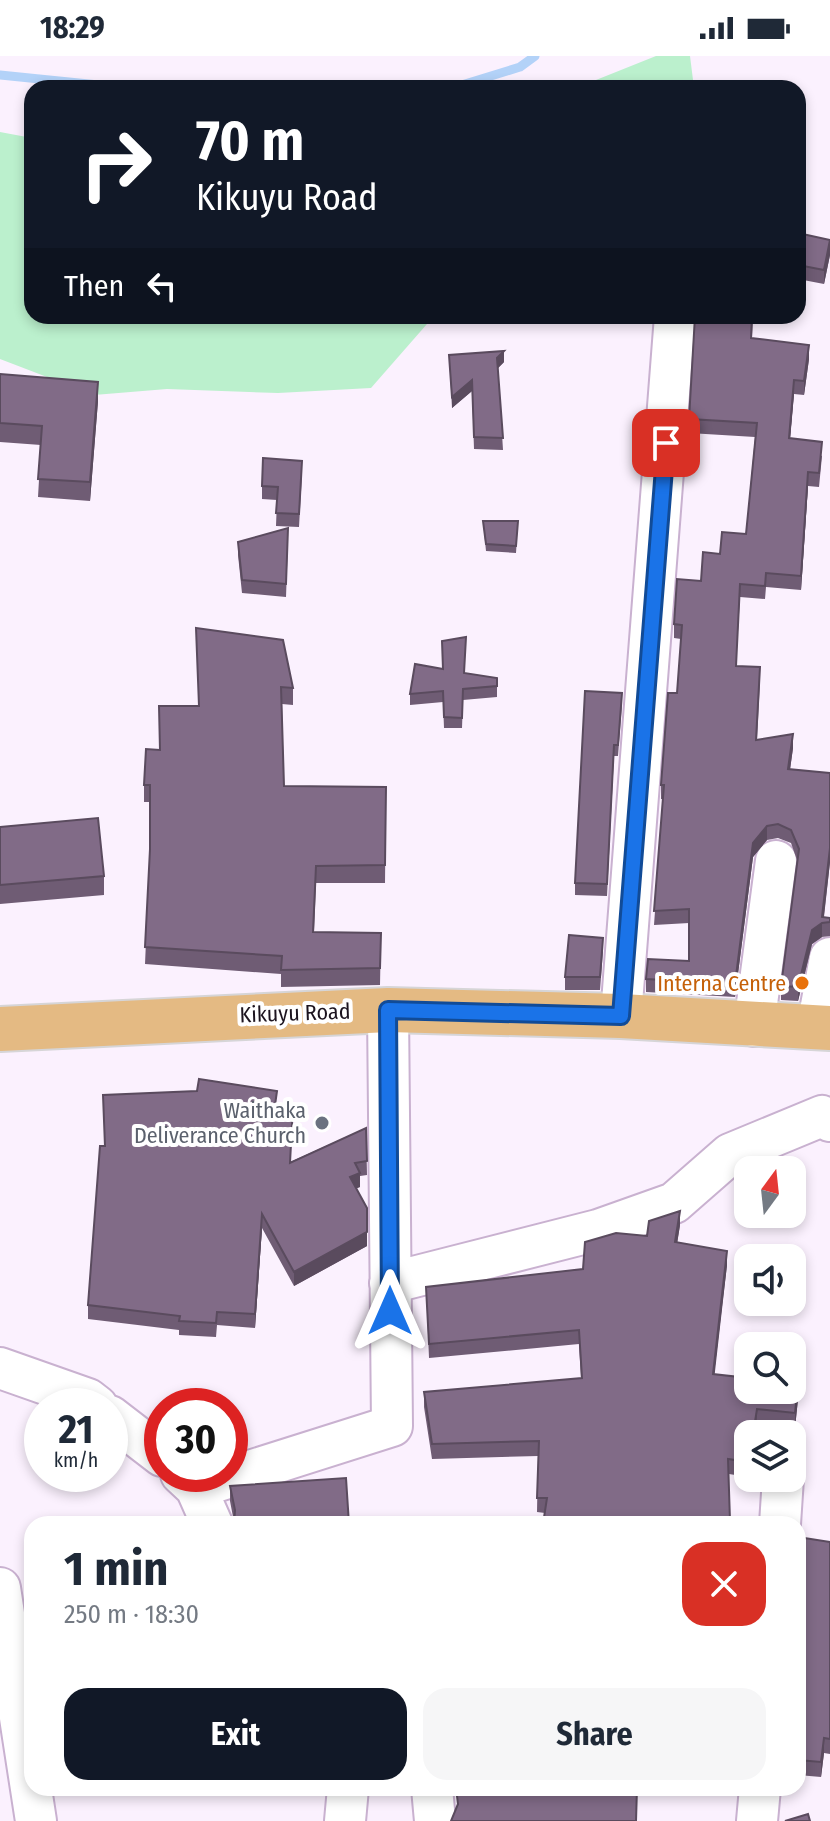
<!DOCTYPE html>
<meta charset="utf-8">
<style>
:root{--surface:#fff;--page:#f6f6f7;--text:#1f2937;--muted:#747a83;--accent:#111827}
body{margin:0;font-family:"Fira Sans Condensed",sans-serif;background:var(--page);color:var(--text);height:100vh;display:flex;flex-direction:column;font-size:30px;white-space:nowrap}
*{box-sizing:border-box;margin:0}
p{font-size:26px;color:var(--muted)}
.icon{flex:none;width:44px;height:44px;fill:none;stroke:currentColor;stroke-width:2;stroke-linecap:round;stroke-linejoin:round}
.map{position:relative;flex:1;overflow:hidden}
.panel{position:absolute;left:24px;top:1460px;width:782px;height:280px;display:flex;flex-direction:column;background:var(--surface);border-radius:24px;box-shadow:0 4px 12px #0003}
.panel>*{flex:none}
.guide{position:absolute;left:24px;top:24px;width:782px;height:244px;border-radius:24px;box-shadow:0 4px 12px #0003;background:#111827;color:#fff;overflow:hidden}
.needle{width:52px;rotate:15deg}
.controls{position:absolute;left:734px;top:1100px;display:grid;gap:16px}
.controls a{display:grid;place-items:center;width:72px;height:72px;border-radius:16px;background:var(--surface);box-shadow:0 4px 12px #0003;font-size:40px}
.speed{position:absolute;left:24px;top:1332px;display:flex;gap:16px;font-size:40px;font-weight:700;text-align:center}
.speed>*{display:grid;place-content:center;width:104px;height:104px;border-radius:50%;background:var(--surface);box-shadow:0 4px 12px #0003;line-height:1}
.speed small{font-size:20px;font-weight:400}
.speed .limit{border:12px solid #d22;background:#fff;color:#111}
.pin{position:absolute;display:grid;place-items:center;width:68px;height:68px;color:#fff;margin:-34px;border-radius:16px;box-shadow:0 4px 12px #0006}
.me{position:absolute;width:88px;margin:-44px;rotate:0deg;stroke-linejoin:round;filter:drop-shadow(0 0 6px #0008)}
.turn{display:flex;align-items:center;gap:28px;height:168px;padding:0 40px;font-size:36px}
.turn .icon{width:104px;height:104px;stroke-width:2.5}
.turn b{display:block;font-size:56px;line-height:68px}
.then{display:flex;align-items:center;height:76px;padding:0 40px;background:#0003;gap:16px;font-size:30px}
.round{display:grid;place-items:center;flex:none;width:84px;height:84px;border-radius:24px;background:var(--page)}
.overview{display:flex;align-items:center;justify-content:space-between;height:136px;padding:0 40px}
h1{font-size:48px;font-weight:700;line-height:60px}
.primary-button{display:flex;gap:16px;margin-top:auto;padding:16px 40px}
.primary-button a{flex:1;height:92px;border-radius:24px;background:var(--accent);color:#fff;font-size:32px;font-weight:700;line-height:92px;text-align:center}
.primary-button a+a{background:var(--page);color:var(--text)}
.status{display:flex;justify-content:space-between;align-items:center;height:56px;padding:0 40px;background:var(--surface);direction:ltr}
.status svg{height:22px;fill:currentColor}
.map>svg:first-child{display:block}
.green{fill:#bbf0cd}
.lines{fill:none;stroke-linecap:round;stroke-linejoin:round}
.stream{stroke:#b3d2f8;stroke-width:9}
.minor-casing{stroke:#c9b1d0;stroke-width:44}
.major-casing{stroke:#d6d5d7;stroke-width:48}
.minor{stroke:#fff;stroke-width:40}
.major{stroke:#e4ba83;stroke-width:44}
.wall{fill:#6f5c74}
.shaded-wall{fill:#5a4b5e}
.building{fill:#816b87;stroke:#5a4b5e;stroke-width:2}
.route-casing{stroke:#114b97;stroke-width:20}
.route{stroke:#1a73e8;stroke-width:14}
.food-dot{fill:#e8710a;stroke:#fff;stroke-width:3}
.worship-dot{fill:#6b7280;stroke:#fff;stroke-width:3}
.labels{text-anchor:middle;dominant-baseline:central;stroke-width:8;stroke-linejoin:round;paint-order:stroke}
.food-label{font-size:22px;fill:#c56008;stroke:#fff;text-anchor:end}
.street-label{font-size:22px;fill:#1c141f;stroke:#fff}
.worship-label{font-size:22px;fill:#5b616d;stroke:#fff;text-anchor:end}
</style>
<div class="status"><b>18:29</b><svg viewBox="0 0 49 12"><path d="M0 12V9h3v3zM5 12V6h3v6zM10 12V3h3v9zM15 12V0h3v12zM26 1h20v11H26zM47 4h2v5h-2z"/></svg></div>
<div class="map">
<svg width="830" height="1765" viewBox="0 0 830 1765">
<rect width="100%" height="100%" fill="#fbf1fe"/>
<path class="green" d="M656,0h34l4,32h-118z
M0,76l32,6v178h402l-63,72 -93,5 -111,-4 -73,6 -94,-36z"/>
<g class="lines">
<path class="stream" d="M0,19l128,13
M452,32l68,-21 15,-11"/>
<defs>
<path id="minor" d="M621,960l54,-700
M754,970l22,-165
M817,971l13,-69
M390,1227l208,-53 76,-27 56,-49 92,-38 8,5
M0,1312l88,31 9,7
M110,1360l52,40
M181,1418l15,14 196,-62 -4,-416
M196,1432l16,36
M780,1468l3,-46
M0,1532l36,233
M432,1732l3,33
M345,1765l3,-33
M757,1765l3,-33"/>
<path id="major" d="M0,973l388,-19 233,6 209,12"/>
</defs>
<use href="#minor" class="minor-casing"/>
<use href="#major" class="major-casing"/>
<use href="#minor" class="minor"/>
<use href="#major" class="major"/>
</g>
<path class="wall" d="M798,177l32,7v15l-6,29 -26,-5z
M695,260h58l-1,22 57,21 -5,36 -10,-1 -4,44 32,18 -3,31 -11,-1 -7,104 -35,-3 -1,12 -25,-2 -4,69 24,15 -3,59 36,8 -3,22 40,92 -6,55 6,1v18l-8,1 -10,7 -14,57 -17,-1v-14l16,-126 -6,-17 -13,-5 -11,2 -14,17 -18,140 -89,-5v-13l43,-18v-38l-35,2 9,-126h-2v-14l16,-92 4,-54 -7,-1v-14l27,-43 19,-27 26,-20 9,-97 -66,-4z
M449,299l55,7 -6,6 5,82 -29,-1 -2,-58 -20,17z
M0,318l98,27 -8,100 -52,-4 3,-52 -41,-3z
M302,418l-3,53 -23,-1 1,-26 -15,-1v-13z
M483,465h35l-2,32 -30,-2z
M288,485l-2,56 -44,-4 -4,-38v-13z
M196,572l97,60v17l-11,-1 2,82 102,1 -1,96h-69l-2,49 67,1 -1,52 -99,2v-13l-136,-10 5,-114v-48h-6v-17l16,-35 39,-44z
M465,617l32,5v19l-34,3 -1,28h-18l-1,-26 -33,3v-11z
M622,648l-4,52h-4l-7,140 -32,-1v-12z
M0,771l104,49v19l-104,9z
M603,895l-3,39h-35v-13z
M103,1039l174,10 16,15 -3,42 76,-34 1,47 -7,1v11l-4,1 11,58 -73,40 -32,-58 -7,100 -38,-3 -1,12 -37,-2v-5l-91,-11v-14l17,-159z
M680,1169l-3,18 50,22 -13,109 84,25 -3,29 -38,-5 -1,11h-8v43l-19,-3 -184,39 -8,-1 1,-56 -106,3 -8,-52v-15l157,-14 -2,-34 -150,14 -3,-71 157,-18 64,-33z
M346,1422l-112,44 -4,-21v-15z
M798,1481l32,5v212l-6,-1 -3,24 -23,-2z"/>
<path class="shaded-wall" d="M830,185v14l-6,29v-14z
M809,289v14l-5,36v-14z
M504,295v11l-7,7v-11z
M472,324v11l-20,17v-11z
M794,324v14l-5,58v-14z
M98,326v19l-8,100v-19z
M808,416v14l-7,104v-14z
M793,678v14l-5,35v-14z
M767,770v14l-14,17 -18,140v-13l18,-141z
M830,792v14l-7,61 -1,-6z
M822,867v14l-10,7 -14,57v-14l14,-57z
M360,1117v14l-10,4v-14z
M680,1155v14l-5,32v-15z
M262,1158v14l-7,100v-14z
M367,1176v14l-73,40v-14z
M727,1195v14l-14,124v-15z
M798,1329v14l-3,29v-15z
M757,1353l-1,25h-3z
M824,1682v15l-3,24v-15z"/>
<path class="building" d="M798,177l32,7 -6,30 -26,-5z
M695,260h57l-1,22 58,7 -5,36 -10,-1 -5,58 33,4 -3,31 -11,-1 -7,104 -35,-3 -1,13 -25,-2 -4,82 24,1 -4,73 37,-6 -5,35 42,4v75l-8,69 8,1v4l-8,1 -10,7 -14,57 -17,-1 18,-137 -8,-19 -13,-6 -11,2 -14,17 -18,141 -89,-5 2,-20 41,2v-52l-35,2 10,-126h-3l7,-92h9l5,-68 -8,-1 3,-45 24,2 2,-29 17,2 2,-22 24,2 11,-111 -68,-4z
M504,295l-7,7 6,80 -29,-1 -2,-57 -20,17 -3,-42z
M0,318l98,8 -8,100 -52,-3 4,-53 -42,-3z
M263,402l39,3 -3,53 -23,-1 2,-26 -16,-1z
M483,465h35l-2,25 -30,-2z
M288,472l-2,56 -44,-4 -4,-38z
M196,572l87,12 10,48 -12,-1 3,99 102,1 -1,78 -69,1 -3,66 68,1 -1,35 -99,2 1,-14 -137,-9 5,-98v-64h-6l2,-36 14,1 -1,-44h40z
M466,581l-2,36 33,5v8l-34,3 -1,29 -18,-1 -1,-26 -33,3 5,-30 28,5 -1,-28z
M585,635l37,2 -4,52h-4l-7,139 -32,-1z
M98,762l6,58 -104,9v-58z
M569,879l34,3 -3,39h-35z
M199,1023l78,12 -2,14 18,1 -3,57 76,-35 1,33 -12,2 5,10 -10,4 17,31v24l-73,40 -32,-58 -7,100 -38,-2 -1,11 -37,-2 1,-5 -92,-11 12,-159h5l-2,-51 94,-4z
M680,1155l-5,31 52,9 -14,123 35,4v12h44v-6l6,1 -3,28 -38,-4 -4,25h-5v28l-20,-3 2,62h12v3h-199l4,-26h-10l2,-57 -107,3 -8,-52 158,-14 -3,-48 -150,14 -3,-57 157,-18 2,-27 31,-9 31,3 2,-15z
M346,1422l3,46h-115l1,-14 -5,-24z
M798,1481l32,5v197l-6,-1 -3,24 -23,-2z
M456,1732h181l-1,33h-185l7,-17z
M808,1758l2,7h-25z"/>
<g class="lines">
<defs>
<path id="route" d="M390,1255l-2,-301 233,6 45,-573"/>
</defs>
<use href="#route" class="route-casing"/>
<use href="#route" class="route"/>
</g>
<circle class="food-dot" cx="802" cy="927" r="8"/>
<circle class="worship-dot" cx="322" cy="1067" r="8"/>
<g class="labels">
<g class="food-label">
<text x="786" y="927">Interna Centre</text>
</g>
<g class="street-label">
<text transform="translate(295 957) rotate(-2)">Kikuyu Road</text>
</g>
<g class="worship-label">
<text x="306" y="1054">Waithaka<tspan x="306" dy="25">Deliverance Church</tspan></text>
</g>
</g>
</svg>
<div class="controls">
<a><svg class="needle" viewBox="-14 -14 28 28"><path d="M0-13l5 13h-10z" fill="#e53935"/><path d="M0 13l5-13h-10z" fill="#747a83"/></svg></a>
<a><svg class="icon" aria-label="sound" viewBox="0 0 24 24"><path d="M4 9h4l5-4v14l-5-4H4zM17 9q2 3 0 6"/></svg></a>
<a><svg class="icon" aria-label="search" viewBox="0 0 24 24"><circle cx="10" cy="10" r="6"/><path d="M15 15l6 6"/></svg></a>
<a><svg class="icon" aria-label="layers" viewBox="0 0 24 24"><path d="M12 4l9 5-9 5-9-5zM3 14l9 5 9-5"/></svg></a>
</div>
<div class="speed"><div>21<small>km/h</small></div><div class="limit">30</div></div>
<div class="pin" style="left:666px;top:387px;background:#d93025"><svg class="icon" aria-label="arrive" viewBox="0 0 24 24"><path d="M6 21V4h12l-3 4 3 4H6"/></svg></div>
<svg class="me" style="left:390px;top:1255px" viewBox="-20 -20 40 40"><path d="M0-17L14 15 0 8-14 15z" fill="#1a73e8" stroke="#fff" stroke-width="4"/></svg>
<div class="guide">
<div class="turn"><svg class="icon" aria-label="right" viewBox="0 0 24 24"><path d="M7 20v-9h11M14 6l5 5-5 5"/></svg><div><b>70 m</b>Kikuyu Road</div></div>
<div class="then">Then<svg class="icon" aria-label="left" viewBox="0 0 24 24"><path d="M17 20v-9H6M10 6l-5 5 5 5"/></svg></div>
</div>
<section class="panel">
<div class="overview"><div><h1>1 min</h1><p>250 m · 18:30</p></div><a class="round" style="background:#d93025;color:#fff"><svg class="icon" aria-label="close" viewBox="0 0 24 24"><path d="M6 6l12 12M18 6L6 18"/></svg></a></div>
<div class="primary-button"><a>Exit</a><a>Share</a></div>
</section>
</div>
